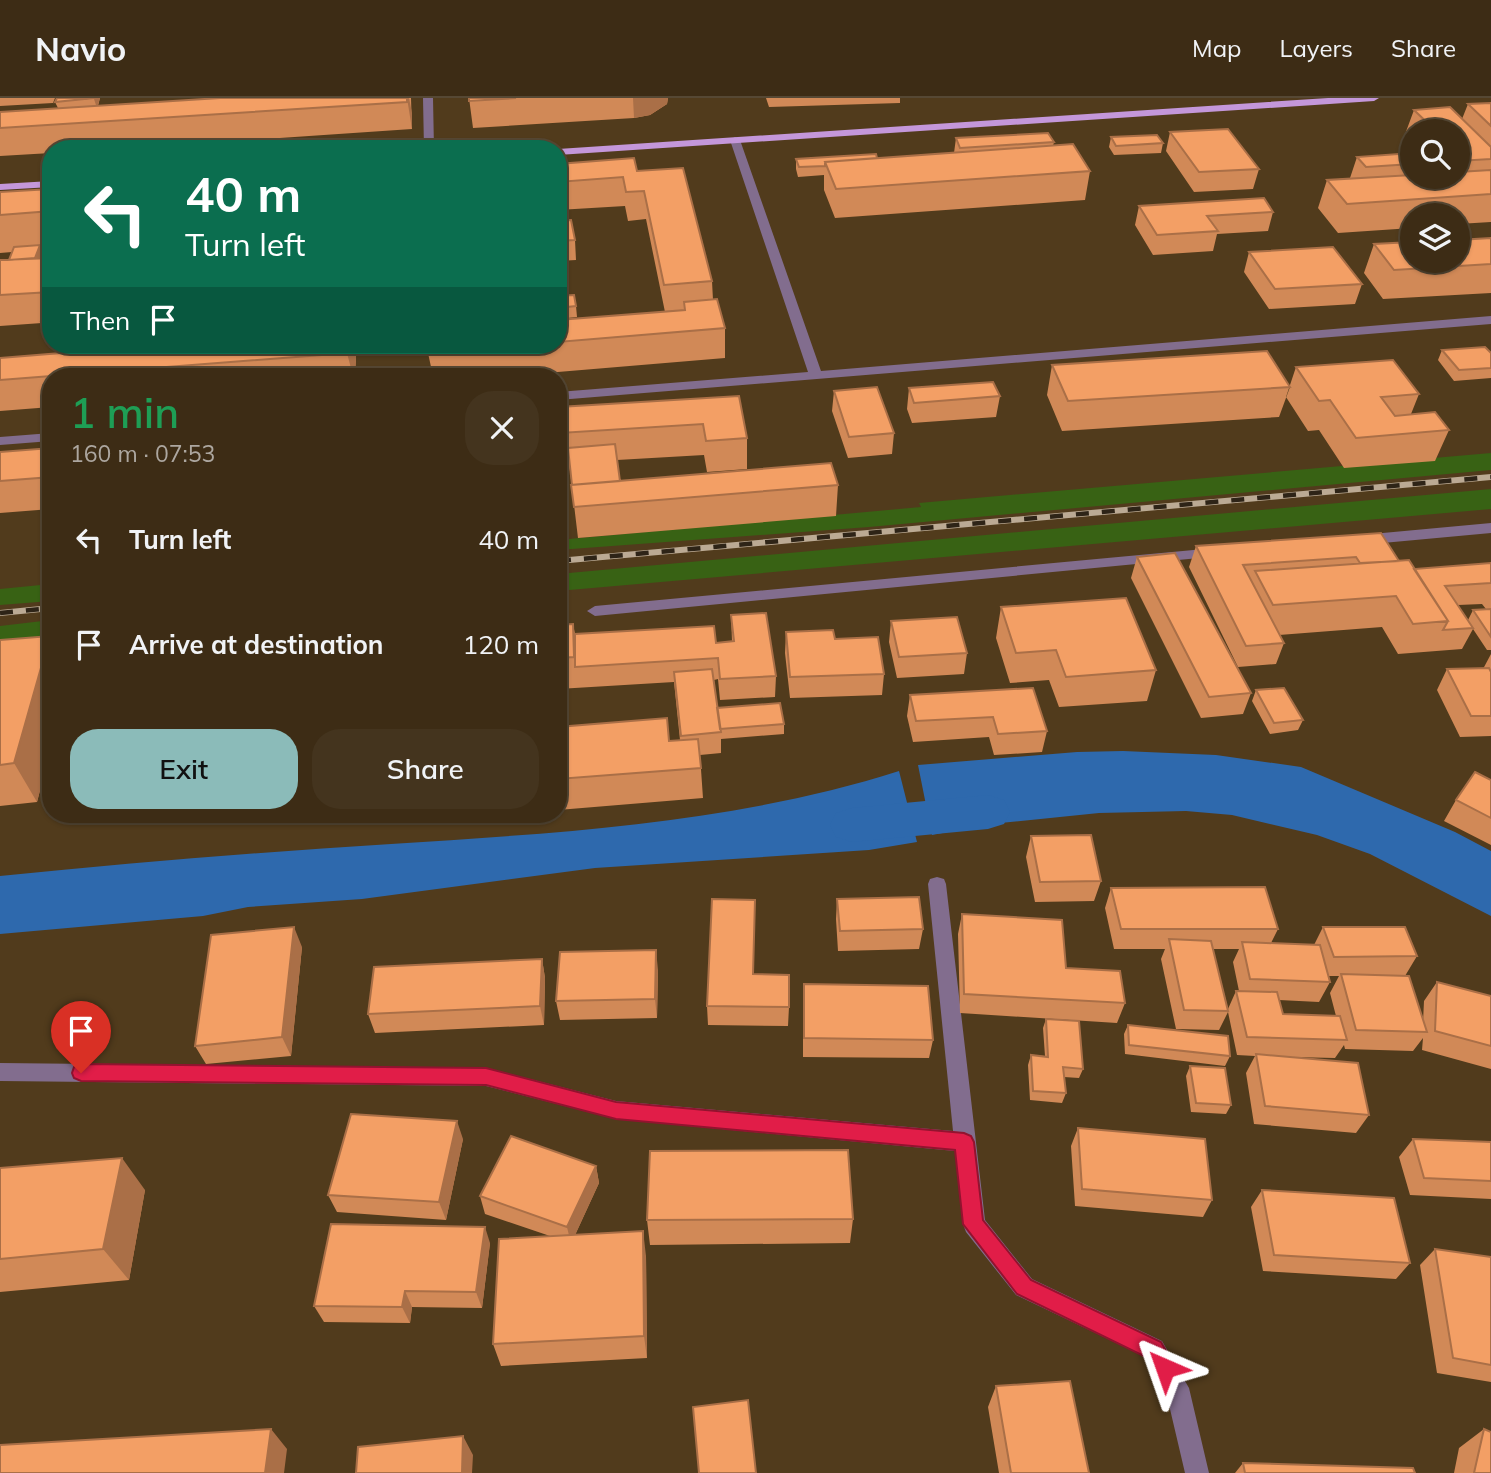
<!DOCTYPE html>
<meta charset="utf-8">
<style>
:root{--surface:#3d2c15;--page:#44341e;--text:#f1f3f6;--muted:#ada7a0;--line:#564834;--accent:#8bbbb9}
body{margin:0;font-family:Mulish,sans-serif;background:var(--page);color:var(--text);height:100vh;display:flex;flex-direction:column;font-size:26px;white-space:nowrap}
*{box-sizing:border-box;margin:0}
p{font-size:23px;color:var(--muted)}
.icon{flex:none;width:38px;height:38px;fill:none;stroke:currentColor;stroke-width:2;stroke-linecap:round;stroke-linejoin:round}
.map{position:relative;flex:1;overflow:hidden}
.panel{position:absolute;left:42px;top:270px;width:525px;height:455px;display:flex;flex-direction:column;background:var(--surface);border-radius:28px;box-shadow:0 2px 5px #0004,0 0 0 2px var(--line)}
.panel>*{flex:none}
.banner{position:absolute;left:42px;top:42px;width:525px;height:214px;border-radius:28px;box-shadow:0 2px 5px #0004,0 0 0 2px var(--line);background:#0b6e4f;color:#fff;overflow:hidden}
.tools{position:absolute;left:1400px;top:21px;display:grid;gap:14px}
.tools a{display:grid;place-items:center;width:70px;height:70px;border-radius:50%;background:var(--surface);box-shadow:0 2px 5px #0004,0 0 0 2px var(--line);font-size:35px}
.pin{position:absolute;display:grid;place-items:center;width:60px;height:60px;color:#fff;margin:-72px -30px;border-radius:50% 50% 50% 0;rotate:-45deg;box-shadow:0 0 7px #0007}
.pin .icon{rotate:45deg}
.me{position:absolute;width:77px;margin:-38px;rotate:317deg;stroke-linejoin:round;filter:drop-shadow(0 0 5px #0008)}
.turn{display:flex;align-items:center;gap:24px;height:147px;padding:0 28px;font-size:32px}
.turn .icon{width:91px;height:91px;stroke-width:2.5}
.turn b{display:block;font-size:49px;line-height:60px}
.then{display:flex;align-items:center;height:66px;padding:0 28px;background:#0003;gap:14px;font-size:26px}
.round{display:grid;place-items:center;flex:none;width:74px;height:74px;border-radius:28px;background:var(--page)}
.summary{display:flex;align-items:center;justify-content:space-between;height:119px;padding:0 28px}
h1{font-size:42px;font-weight:600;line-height:52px;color:#1e9e55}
.button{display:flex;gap:14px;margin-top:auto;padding:14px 28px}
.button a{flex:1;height:80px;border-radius:28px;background:var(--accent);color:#111;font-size:28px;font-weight:600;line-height:80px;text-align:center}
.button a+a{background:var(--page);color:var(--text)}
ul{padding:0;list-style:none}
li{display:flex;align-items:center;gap:21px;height:105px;padding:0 28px}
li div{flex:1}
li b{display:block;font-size:26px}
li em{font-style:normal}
header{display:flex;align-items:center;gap:42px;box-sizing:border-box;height:98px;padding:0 35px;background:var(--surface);border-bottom:2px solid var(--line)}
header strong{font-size:33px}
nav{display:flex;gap:38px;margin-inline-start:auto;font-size:24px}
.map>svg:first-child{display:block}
.green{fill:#386214}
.water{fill:#2e69ad}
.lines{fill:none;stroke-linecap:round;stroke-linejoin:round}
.canal{fill:#2e69ad;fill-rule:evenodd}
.minor{fill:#826d8e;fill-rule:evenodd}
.major{fill:#c497da;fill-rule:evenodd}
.rail-casing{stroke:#bbaa94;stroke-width:6}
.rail{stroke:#2e2417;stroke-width:4.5;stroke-dasharray:13;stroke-linecap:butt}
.wall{fill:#d18957;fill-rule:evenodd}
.shaded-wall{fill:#aa6f47}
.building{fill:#f39f65;stroke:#aa6f47;stroke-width:2}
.route{fill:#e11d48;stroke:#92132f;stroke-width:2}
</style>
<header>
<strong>Navio</strong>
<nav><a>Map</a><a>Layers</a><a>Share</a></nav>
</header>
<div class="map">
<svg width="1491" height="1375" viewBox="0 0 1491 1375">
<rect width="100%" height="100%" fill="#513b1c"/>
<path class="green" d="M1491,355v17l-622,57 -311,23v-10l363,-33 -2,-4z
M1491,391v20l-933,82v-17z
M51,486v17l-51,4v-16z
M51,522v36l-51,5v-35z"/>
<path class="water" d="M1123,653l93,4 85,12 154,65 36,19v65l-121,-62 -53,-19 -85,-20 -46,-4 -87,2 -109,11 -58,11 -14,-70 159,-13z
M899,673l18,71 -48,8 -274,18 -233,31 -114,8 -45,9 -203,18v-58c130,-13 261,-24 391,-32 170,-11 345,-21 508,-73z"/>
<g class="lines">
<path class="canal" d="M988,697l16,5 6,12 -6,12 -16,5 -136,13 -16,-5 -6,-12 6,-12 16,-5z"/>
<path class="minor" d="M423,0h10l1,51h-10z
M735,39l5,3 81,231 670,-55v8l-933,76v-8l250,-20 -78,-232z
M51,335v8l-51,4v-8z
M1491,425v10l-130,12 -7,-5 7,-5z
M1215,450l5,2 3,3 -3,3 -625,60 -8,-5 8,-5z
M937,779l7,2 2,5 39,336 47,59 130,62 27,47 20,85h-24l-19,-81 -20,-35 -130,-62 -50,-63 -3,-8 -8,-73 -339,-32 -130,-33 -486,-5v-18l486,5 130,33 337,30 -25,-247 2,-5z"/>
<path class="major" d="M1328,0h51l-5,3 -816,54v-6z
M51,83v6l-51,3v-6z"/>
<defs>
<path id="rail" d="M558,463l933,-84
M0,515l51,-5"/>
</defs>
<use href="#rail" class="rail-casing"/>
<use href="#rail" class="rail"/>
</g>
<path class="wall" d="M0,0h55l-2,5 -53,3z
M100,0l-2,8 122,-8h191l1,31 -297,20h-64v4l-51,3v-44l58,-4 -3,-6z
M469,0h199l-1,6 -17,11 -16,3 -161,10z
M766,0h134v5l-131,4z
M1491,5v119l-33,2v-9h-46v13l-74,5 -20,-25 9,-28 23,-2 7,-21 55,-4v24h46v-46h-46v14l-8,-8 10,-27 48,9 6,-15z
M1170,34l89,37 -6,20 -59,3 -28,-41z
M1111,39l52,6 -2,10 -47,2 -5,-8z
M956,40l98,4 -1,4 37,25 -5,29 -250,18 -11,-28v-15l-26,2 -2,-8v-10l81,-1 77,-5z
M558,66l79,7 75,110 1,19 12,28v30l-215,18h-77l-5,-23v-8h130v-25l107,-8 -19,-93 -18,2 -3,-15 -67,4z
M51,91v60l-9,1 2,5 -1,3h8v84h-1l-8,-19 -42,3v-66h9l3,-8 -12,1v-61z
M1139,108l134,6 -5,19 -51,3 -4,17 -60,4 -18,-30z
M558,123l17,19 1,20 -18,1z
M1491,140v55l-108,6 -19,-26 10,-29z
M1249,154l113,32 -7,20 -86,5 -25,-37z
M558,166h3l3,32 12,10 1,11 -19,2z
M123,247l2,4 56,-4h172l3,12 -1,19h-304v31l-51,4v-53l61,-5z
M1442,252l49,3v25l-37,3 -16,-21z
M1052,267l238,22 -11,30 -217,14 -15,-36z
M1296,269l123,27 -8,20 38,16 -14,31 -91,7 -25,-38 -11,1 -22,-34z
M909,290l91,8 -4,21 -84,6 -5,-14z
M834,293l60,42 -2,21 -44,4 -16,-47z
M739,298l8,42v31l-40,3 -3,-17 -87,5 3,21 218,4 -2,31 -258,22 -9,-75 -6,1 -3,-31z
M51,350v61l-51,4v-61z
M1381,435l18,28 15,8 77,-6v87h-4l-14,-21 -11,20 -64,5 -16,-27 -103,8 5,8 -8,21 -38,3 -49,-100 7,-21zM1482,506l4,5 -13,1 -5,10 -10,-15z
M1137,459l114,136 -8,21 -42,4 -70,-140z
M1001,509l155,63 -9,31 -88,6 -10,-27 -39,3 -14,-45z
M731,517l45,61 -1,21 -55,3 -2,-21 -4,1 3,28 67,16v10l-63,5v14l-21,2 3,43 -145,12v-83l111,14 11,-1 -6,-58 -116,7v-64l15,-1 2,10 141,9 16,-2z
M891,523l76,32 -3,21 -67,4 -8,-36z
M786,534l49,7 49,35 -2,21 -92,3 -5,-45z
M50,538l1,2v110l-14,54 -37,4v-166z
M1491,556v82l-31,1 -23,-47 10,-21h36z
M1256,592l47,30 -5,10 -28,4 -18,-33z
M910,597l137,36 -5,21 -48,3 -5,-18 -76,5 -6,-26z
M1491,682v65l-47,-24 12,-21z
M1031,738l70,45 -7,20 -59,1 -9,-45z
M1111,790l167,41 -7,14 43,2 9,-18 94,29 -12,20 18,46 1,-21 13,-19 54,14v73l-69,-19 1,-12 -10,13 -68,-2 -1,-4 -9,13 -45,-1 79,58 -13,18 -102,-9 -8,-51 9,-17 -18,-1 -9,-43 -9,18 -43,-1 -15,-70 4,-10h-51l-9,-41zM1213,851h26l-6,13 6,29h-3l-8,18zM1328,878h11l-9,17 6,23 -53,-2 -4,-14 40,2 11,-20z
M837,801l86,30 -4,20 -81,2 -2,-32z
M962,816l104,54 59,35 -8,20 -157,-10 -2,-79z
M302,849l-11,109 -85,8 -11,-18z
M542,861l3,19 -1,47 -169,8 -7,-19z
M658,872l-1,48 -97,2 -4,-19z
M754,876l35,33 -1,19 -80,-1 -1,-19z
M804,886l129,56 -4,18 -126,-1v-54z
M1046,921l37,50 -4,9 -15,-1 2,16 -4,10 -32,-3 -2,-35 3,-10 14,1 -2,-28z
M1128,927l102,31 -5,10 -100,-12 -1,-20z
M1190,968l41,39 -5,9 -35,-2 -5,-36z
M1078,1030l134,72 -9,17 -128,-11 -4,-60z
M463,1041l-17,81 -109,-8 -9,-17z
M1413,1041l78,3v57l-81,-4 -11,-38z
M596,1068l3,17 -24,52 71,21 1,102 -146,8 -8,-22 57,-108 -65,-22 -5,-18z
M0,1070l145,22 -16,90 -129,12z
M1262,1092l148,73 -14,16 -133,-8 -12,-64z
M853,1121l-3,24 -200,2 -3,-25z
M490,1145l-8,65 -70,-1 -2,16 -86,-1 -10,-16z
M1435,1151l56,8v125l-54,-9 -17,-108z
M996,1288l93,87h-90l-11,-66z
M1484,1331l7,44h-37l5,-25z
M1243,1365l172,10h-180z"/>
<path class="shaded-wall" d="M94,0h6l-3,10 -3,-9z
M407,0h2l3,15v16z
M633,0h35l-1,6 -17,11 -16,3z
M40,147l4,10 -6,17 -4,-11z
M348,247h5l3,12 -1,19h-2l-6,-23z
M50,538l1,2v110l-14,54 -23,-39z
M294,829l8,20 -11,109 -9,-19z
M656,852l2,20 -1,48 -2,-19z
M542,861l3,19 -1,47 -4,-19z
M457,1023l6,18 -17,81 -7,-18z
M122,1060l23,32 -16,90 -26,-31z
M596,1068l3,17 -28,61 -4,-17z
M485,1129l5,16 -8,65 -6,-16z
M643,1133l3,25 1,102 -3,-22z
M405,1193l7,16 -2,16 -8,-16z
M271,1331l16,20 -3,24h-19z
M463,1338l10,19 -1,18h-10z"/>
<path class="building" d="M57,0h37l-39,4z
M220,0h187v4l-407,26v-16z
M469,0h47l-47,3z
M1491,5v23l-23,-22z
M1450,9l41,40v12l-33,2v-30h-22l-22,-21z
M1228,31l31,40 -60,3 -29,-40z
M1048,35l6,9 -94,6 -4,-10z
M1157,37l6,8 -47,3 -5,-9z
M1073,46l17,27 -254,18 -11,-27z
M1412,55v11l-46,3 -9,-10z
M876,56l1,4 -52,4v4l-26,1 -3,-8z
M634,60l3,13 46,-3 29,113 -48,4 -20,-94 -18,1 -3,-15 -65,5v-18z
M1491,72v24l-144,10 -20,-24 85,-5v2h46v-5z
M51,91v22l-51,4v-23z
M1264,100l9,14 -66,4 11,15 -61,4 -18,-29z
M571,122l4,20 -17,1v-20z
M1491,140v26l-97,6 -20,-26 38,-2v19h46v-21z
M40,147l-5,13 -26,2 5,-13z
M1333,149l29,37 -87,5 -26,-37z
M51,160v34l-51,3v-35z
M558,166h3l2,16h-5z
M574,197l2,11 -18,2v-12z
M717,201l8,29 -167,14v-22l127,-10 -1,-8z
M51,208v15h-10l6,-14z
M116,247h7l-2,4 60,-4h167l-1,8 -347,27v-22l61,-5 1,-4z
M428,247h96l-96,8z
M1485,249l6,6v15l-32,2 -17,-20z
M1267,253l23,36 -222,14 -16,-36z
M1393,262l26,34 -38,3 14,19 40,-4 14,18 -93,8 -26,-38 -11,1 -23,-34z
M993,284l7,14 -86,7 -5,-15z
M877,289l17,46 -45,4 -15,-46z
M739,298l8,42 -41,3 -3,-17 -143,9 -1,-26z
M615,346l5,37 -48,4 -4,-37z
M51,350v29l-51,4v-29z
M831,365l7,22 -264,22 -3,-22z
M1381,435l18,28 -39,2 -4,-6 -113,8 41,78 -38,3 -50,-100z
M1175,455l76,140 -42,4 -72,-140z
M1409,462l39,61 -35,3 -17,-28 -123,9 -18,-34z
M1491,465v20l-46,3 28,42 -30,2 5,-9 -34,-52z
M1126,500l30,72 -90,7 -10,-27 -40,3 -15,-46z
M1491,511v28l-18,-27z
M766,515l10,63 -56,3 -2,-21 -143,9v-33l139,-8 2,17 18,-2 -3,-26z
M957,519l10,36 -68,4 -8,-36z
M573,526l1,33 -16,1v-33z
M833,532l2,9 43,-2 6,37 -94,3 -4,-45z
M50,538l-36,127 -14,2v-125z
M1489,570l2,4v44h-20l-24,-47z
M712,571l9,63 -40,4 -7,-64z
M1033,590l14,43 -49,3 -5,-17 -77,4 -6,-26z
M1284,590l19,32 -29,3 -18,-33z
M780,605l4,21 -64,5 -3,-21z
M667,620l2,23 29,-2 3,29 -143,11v-52z
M1475,674l16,8v38l-35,-18z
M1091,737l10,46 -61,1 -9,-46z
M1265,789l13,42h-157l-10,-41z
M919,799l4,32 -83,2 -3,-32z
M712,801l43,1 -2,74 36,1v32l-82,-1z
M962,816l100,6 4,48 54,3 5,32 -161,-9z
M294,829l-12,110 -87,9 16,-111z
M1323,829h82l12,29 -83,1z
M1169,841l42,2 17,70 -44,-1z
M1242,844l78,3 10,37 -80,-3z
M656,852l-1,49 -99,2 4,-49z
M542,861l-2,47 -172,8 6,-47z
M1341,876l68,2 18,56 -71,-2z
M1437,884l54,14v50l-56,-15z
M804,886l124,2 5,54 -129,-2z
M1236,893l41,1 6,22 57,2 7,24 -100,-3z
M1046,921l33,2 4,48 -20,-2 3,26 -33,-2 -2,-36 17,2z
M1128,927l100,11 2,20 -101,-11z
M1256,956l102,9 11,52 -104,-9z
M1190,968l35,2 6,37 -35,-2z
M351,1016l106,7 -18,81 -111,-7z
M1078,1030l127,11 7,61 -130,-11z
M511,1038l85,30 -29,61 -87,-31z
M1413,1041l78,3v39l-67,-3z
M848,1052l5,69 -206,1 3,-69z
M122,1060l-19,91 -103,10v-91z
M1262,1092l132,8 16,65 -136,-8z
M331,1126l154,3 -9,65 -71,-1 -3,16 -88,-1z
M643,1133l1,105 -151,8 6,-105z
M1435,1151l56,8v108l-38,-7z
M1070,1283l19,92h-78l-15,-87z
M748,1302l8,73h-57l-6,-66z
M271,1331l-6,44h-265v-28z
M1484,1331l7,3v41h-17z
M463,1338l-1,37h-106l2,-26z
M1243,1365l170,5 2,5h-170z"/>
<path class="route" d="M81,966l405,4 130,34 348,31 7,3 3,6 9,78 48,60 130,62 15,26 -3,8 -8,3 -7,-3 -12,-19 -129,-63 -54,-70 -8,-74 -339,-31 -130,-34 -405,-4 -7,-3 -2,-5 2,-6z"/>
</svg>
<div class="tools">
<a><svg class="icon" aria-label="search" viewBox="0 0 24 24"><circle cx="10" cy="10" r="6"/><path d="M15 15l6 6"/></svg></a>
<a><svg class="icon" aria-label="layers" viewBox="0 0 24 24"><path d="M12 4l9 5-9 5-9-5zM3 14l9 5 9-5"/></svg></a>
</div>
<div class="pin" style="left:81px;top:975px;background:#d93025"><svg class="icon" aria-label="arrive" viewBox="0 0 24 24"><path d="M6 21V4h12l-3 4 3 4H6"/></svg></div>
<svg class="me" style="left:1165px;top:1270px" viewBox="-20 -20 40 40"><path d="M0-17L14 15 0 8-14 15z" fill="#e11d48" stroke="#fff" stroke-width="4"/></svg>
<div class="banner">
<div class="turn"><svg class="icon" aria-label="left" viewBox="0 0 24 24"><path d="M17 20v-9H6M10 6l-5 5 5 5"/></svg><div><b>40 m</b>Turn left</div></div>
<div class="then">Then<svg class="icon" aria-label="arrive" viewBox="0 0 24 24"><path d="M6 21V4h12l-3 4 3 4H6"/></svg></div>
</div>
<section class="panel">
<div class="summary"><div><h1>1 min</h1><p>160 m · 07:53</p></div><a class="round"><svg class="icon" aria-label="close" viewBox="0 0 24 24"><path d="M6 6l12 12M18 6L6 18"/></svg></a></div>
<ul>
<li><svg class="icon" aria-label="left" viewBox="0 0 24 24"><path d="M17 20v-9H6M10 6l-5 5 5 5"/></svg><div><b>Turn left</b></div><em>40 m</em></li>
<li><svg class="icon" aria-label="arrive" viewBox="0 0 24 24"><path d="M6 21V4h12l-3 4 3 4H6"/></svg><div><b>Arrive at destination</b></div><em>120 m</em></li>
</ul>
<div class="button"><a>Exit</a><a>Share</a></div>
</section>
</div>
